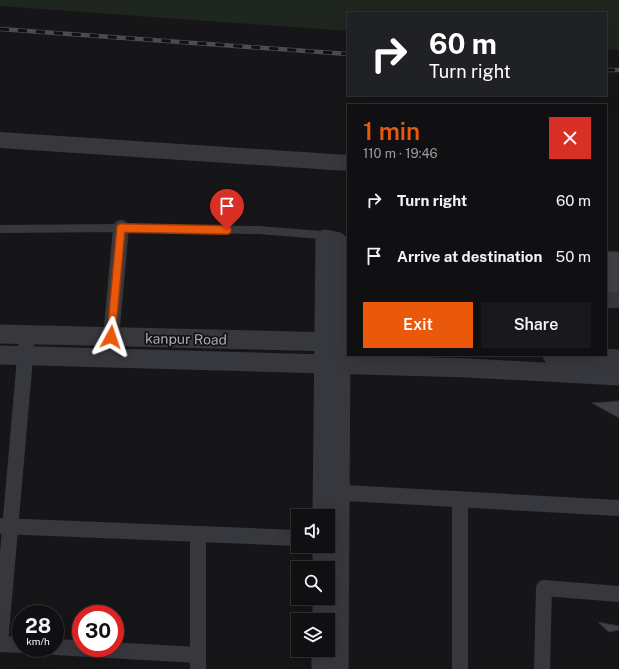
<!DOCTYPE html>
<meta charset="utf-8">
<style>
:root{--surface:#101012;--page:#19191b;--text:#f1f3f6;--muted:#9c9d9f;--line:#303032;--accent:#ea580c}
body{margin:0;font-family:"Public Sans",sans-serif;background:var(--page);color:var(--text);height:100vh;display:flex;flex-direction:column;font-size:15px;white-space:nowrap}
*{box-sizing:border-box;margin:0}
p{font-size:13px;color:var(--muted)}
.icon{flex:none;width:22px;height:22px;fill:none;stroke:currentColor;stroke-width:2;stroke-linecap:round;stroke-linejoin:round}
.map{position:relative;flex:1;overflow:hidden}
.details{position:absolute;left:347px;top:104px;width:260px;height:252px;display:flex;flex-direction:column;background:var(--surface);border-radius:0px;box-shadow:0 4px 16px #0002,0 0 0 1px var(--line)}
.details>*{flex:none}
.guide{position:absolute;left:347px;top:12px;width:260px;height:84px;border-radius:0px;box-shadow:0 4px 16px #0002,0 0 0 1px var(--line);background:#202124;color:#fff;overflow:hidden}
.controls{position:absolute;left:291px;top:509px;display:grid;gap:8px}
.controls a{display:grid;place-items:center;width:44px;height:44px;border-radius:0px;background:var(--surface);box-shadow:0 4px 16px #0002,0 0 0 1px var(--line);font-size:20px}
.speed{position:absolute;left:12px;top:605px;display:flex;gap:8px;font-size:20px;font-weight:700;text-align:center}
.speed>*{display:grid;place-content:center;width:52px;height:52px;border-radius:50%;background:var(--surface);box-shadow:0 4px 16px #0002,0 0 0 1px var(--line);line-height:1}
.speed small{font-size:10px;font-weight:400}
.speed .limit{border:6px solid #d22;background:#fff;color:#111}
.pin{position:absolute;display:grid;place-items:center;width:34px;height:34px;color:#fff;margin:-41px -17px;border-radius:50% 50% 50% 0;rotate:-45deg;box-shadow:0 0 4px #0007}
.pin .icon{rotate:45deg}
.me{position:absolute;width:44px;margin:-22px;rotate:5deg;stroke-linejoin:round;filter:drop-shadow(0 0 3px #0008)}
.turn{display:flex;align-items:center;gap:14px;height:84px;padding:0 16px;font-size:18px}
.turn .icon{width:52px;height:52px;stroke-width:2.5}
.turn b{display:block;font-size:28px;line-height:34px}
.round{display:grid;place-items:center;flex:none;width:42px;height:42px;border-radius:0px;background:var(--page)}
.summary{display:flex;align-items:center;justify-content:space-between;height:68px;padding:0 16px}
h1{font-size:24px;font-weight:600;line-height:30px;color:var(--accent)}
.primary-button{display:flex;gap:8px;margin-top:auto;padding:8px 16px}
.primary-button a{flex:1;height:46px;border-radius:0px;background:var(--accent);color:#fff;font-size:16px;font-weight:600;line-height:46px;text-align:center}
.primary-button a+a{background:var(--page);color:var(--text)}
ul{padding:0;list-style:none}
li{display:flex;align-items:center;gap:12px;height:56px;padding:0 16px}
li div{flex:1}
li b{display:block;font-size:15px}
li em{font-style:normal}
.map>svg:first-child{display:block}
.green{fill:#1e261f}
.building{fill:#404145;stroke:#303034}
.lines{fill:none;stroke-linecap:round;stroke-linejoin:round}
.service{stroke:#37383d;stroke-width:8}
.minor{stroke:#37383d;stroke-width:16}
.tertiary{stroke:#37383d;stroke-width:19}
.rail-casing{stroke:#4a4c52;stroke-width:4.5}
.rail{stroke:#111113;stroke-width:3;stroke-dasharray:9;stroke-linecap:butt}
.route-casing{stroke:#983908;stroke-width:10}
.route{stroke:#ea580c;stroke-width:7}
.labels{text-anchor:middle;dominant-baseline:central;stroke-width:3.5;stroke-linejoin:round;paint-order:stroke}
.street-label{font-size:14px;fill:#a8adb8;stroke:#111113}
</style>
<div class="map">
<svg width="619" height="669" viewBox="0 0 619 669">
<rect width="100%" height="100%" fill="#161618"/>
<path class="green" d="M0,0h619v50l-13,-1v-36h-258v18l-348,-25z"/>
<path class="building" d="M606,251l13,1v45l-13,-1z
M619,401v17l-27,-15z
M598,622l21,4v4l-10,2z"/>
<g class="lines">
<path class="service" d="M0,229l121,-1 137,2 63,5 4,4"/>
<path class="minor" d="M0,140l348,23
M606,300h13
M111,337l10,-109
M328,492l291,16
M0,526l298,12
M198,534v135
M0,644l27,-309
M0,644l21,1
M55,647l143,8
M460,669v-170
M542,669l2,-81 75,6"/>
<path class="tertiary" d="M0,334l336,8
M0,355l469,13 150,8
M552,355l67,4
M322,516l3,-277 11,2 3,2 2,4 -2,56 2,40 -2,326
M322,568v-22
M322,620v-22
M321,669v-19"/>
<defs>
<path id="rail" d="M0,29l348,25
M606,70h13"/>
</defs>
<use href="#rail" class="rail-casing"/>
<use href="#rail" class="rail"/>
</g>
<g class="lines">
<defs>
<path id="route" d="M111,337l10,-109 106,2"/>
</defs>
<use href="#route" class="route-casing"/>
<use href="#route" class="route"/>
</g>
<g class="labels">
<g class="street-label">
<text transform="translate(186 339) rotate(1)">kanpur Road</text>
</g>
</g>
</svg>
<div class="controls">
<a><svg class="icon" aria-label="sound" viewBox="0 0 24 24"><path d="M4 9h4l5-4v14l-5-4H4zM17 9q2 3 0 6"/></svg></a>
<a><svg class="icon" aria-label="search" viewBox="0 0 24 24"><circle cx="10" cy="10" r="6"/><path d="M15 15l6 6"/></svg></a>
<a><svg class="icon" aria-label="layers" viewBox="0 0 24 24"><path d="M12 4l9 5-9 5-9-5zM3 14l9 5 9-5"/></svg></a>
</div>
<div class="speed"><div>28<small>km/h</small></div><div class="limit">30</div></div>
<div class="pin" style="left:227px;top:230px;background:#d93025"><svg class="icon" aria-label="arrive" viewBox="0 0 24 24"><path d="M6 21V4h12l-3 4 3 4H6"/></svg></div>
<svg class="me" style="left:111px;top:337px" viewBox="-20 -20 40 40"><path d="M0-17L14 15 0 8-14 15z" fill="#ea580c" stroke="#fff" stroke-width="4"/></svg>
<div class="guide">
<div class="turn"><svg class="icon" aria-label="right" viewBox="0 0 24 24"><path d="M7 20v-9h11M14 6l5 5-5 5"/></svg><div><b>60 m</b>Turn right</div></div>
</div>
<section class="details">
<div class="summary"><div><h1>1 min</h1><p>110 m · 19:46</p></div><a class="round" style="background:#d93025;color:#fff"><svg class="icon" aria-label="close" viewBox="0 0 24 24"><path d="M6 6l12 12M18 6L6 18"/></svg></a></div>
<ul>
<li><svg class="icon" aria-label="right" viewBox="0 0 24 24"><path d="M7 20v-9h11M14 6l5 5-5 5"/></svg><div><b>Turn right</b></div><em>60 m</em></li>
<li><svg class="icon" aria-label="arrive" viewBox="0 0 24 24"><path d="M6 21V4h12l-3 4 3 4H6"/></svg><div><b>Arrive at destination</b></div><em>50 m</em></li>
</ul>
<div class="primary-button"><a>Exit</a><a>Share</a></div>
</section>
</div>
